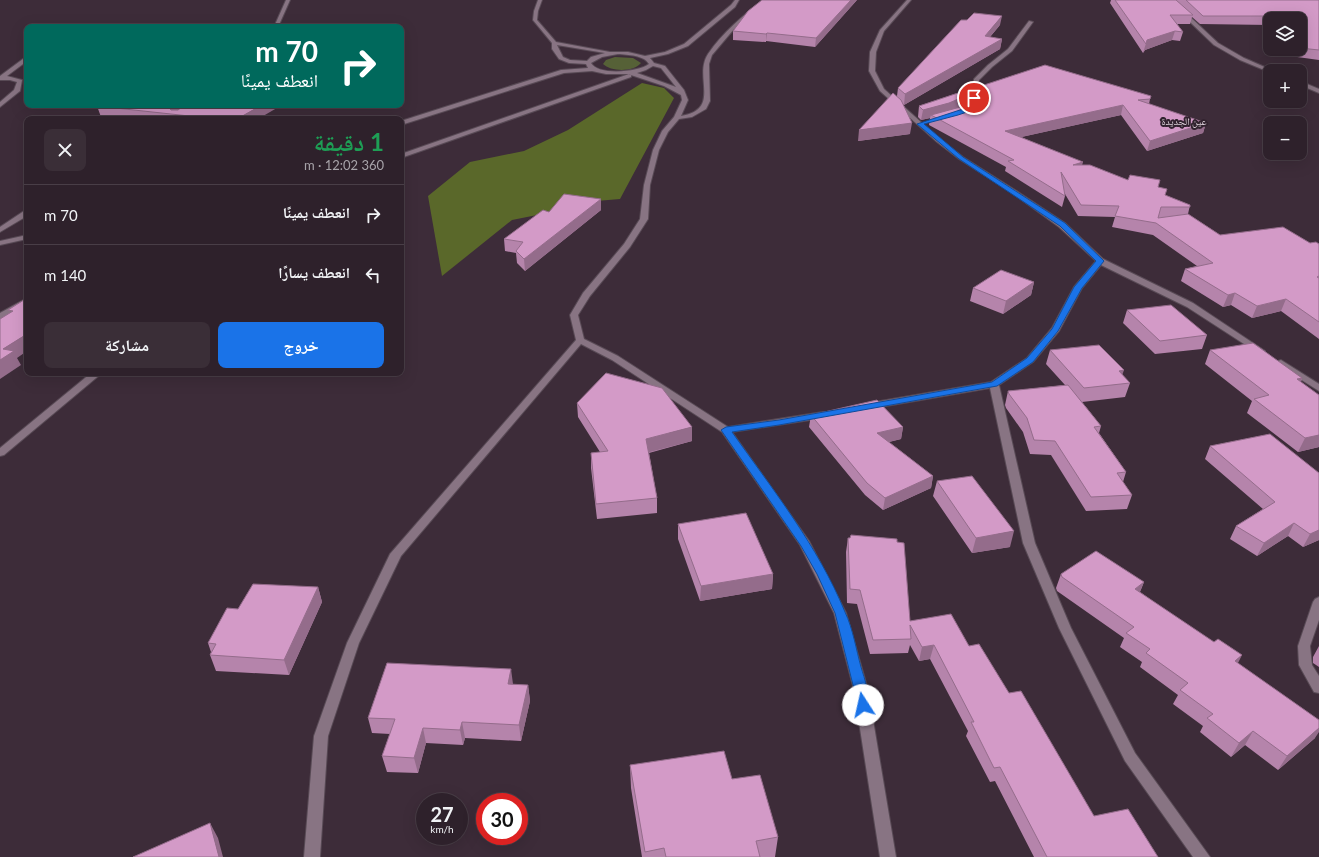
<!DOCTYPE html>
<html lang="ar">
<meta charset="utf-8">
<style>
:root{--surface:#2e212b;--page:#3a2e37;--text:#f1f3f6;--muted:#a7a3a9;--line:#493e47;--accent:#1a73e8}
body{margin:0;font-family:Lato,"Noto Naskh Arabic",sans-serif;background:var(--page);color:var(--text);direction:rtl;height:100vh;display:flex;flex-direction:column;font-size:15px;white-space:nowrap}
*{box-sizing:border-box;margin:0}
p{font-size:13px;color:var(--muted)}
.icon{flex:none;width:22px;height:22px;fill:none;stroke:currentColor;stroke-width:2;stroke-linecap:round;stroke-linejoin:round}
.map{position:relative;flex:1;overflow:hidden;direction:ltr}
.details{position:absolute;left:24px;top:116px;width:380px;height:260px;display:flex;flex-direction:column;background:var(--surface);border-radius:8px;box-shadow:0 4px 16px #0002,0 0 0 1px var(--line);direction:rtl}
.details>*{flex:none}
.banner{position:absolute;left:24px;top:24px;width:380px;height:84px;border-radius:8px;box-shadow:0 4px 16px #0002,0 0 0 1px var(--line);direction:rtl;background:#00695c;color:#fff;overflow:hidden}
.buttons{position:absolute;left:1263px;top:12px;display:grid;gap:8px}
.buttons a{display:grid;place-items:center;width:44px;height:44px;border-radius:8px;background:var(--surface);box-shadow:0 4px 16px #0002,0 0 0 1px var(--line);font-size:20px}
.speed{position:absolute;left:416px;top:793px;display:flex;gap:8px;font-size:20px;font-weight:700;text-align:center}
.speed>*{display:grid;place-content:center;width:52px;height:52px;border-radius:50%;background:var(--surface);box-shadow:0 4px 16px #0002,0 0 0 1px var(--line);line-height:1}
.speed small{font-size:10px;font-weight:400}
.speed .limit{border:6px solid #d22;background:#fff;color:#111}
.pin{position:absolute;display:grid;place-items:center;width:34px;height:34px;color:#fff;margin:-17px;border:2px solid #fff;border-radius:50%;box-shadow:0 1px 4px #0007}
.me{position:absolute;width:44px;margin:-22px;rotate:350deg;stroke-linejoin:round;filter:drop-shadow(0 0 3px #0008)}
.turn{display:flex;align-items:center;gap:14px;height:84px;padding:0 20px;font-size:18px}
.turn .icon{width:52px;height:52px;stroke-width:2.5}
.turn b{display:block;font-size:28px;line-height:34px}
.round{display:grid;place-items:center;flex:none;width:42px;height:42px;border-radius:8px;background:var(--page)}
.overview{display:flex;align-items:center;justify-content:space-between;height:68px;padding:0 20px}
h1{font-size:24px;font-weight:700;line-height:30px;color:#1e9e55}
.action{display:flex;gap:8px;margin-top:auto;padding:8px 20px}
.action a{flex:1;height:46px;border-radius:8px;background:var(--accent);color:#fff;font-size:16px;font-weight:700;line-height:46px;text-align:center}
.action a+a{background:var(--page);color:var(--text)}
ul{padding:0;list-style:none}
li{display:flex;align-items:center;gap:12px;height:60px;padding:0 20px;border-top:1px solid var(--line)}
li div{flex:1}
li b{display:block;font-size:15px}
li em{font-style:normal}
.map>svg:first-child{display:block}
.green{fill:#566137}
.forest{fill:#5a682a}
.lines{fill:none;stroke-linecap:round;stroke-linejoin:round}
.minor-casing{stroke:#584a55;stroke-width:2}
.minor{fill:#887483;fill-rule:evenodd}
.wall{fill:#b584ab}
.shaded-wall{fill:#946c8b}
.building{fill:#d39ac7;stroke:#946c8b}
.route{fill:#1a73e8;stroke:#114b97}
.labels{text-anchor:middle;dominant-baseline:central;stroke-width:4;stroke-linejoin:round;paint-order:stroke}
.far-quarter-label{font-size:10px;fill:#dfd4dc;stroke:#32232f}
</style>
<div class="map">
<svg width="1319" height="857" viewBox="0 0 1319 857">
<rect width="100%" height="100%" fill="#3d2c39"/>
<path class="green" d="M615,57l18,1 8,5c-7,9 -30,9 -38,1l3,-4z"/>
<path class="forest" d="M642,83l22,5 10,10 -54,101 -59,5 -9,8 -40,8 -70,56 -14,-80 42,-34 54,-11 44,-21z"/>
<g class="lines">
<defs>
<path id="minor" d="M286,0h4l-12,27h-4z
M538,0h4l-4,11 -1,9 19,22 54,10h18l17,4 20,-4 19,-8 47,-39 4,-5h4l-4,7 -47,39 -20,8 -18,4 4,5 11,3 19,24 4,10 -7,16c41,-7 12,-39 27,-62 15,-22 35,-38 55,-54h5l-34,29 -22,26 -3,9 1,37 -4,8 -14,8 -13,2 -11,13 -9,18 -9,35 -2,34 -18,28 -40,49 -12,19 6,24 34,17 110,71 95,-15 5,3 -5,3 -91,14 77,109 37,72 22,77 28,167h-16l-26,-167 -20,-77 -34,-68 -78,-113 -110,-72 -31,-16 -180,212 -42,87 -31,93 -8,121h-16l10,-121 33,-93 43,-89 186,-214 -6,-25 13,-22 41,-49 16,-25 4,-34 9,-35 9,-19 12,-14 8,-17 -1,-5 -17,-9 -36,-12h-22l-14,-3 -28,2 -163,52v-4l160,-51 27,-2 -2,-4 -17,-1 -10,-4 -7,-10v-6l-19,-23 1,-9zM557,45l48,8 -14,4 -4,4 -17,-1 -7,-3zM618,54c10,1 26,1 31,10 -10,8 -51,12 -58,-1l11,-6zM653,66l8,2 15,19 -39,-14 9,-3z
M907,0h4l-27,31 -8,21 -1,19 9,18 57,51 22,17 52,33 50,33 38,36 90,44 72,48 -4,3 -3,-1 -71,-46 -86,-42 -19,23 -23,43 -26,31 -34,23 36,158 36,85 64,125 75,104h-17l-68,-96 -66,-133 -36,-85 -33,-155 -121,21 -5,-3 5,-3 122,-21 36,-24 25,-30 22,-41 22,-26 -37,-34 -48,-35 -52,-33 -22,-17 -57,-51 -11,-20 1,-19 10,-22z
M1167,0h5l46,43 26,15 30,13 -5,1 -29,-12 -26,-15z
M1029,21l4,1 -21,29 -20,16 -13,13 -2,18 -8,11h-4l-1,-1 7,-10 3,-19 14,-14 20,-16z
M27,56v5l-20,15 15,4 -2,11 -20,16v-5l14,-12 3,-8 -7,-2h-10v-4z
M629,74l2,1v2l-230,81v-4z
M1300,81l19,8v4l-19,-8z
M24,211h3v5l-27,16v-5z
M27,235v4l-27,6v-4z
M27,298v7l-27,15v-7z
M1281,360l38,24v7l-41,-26 -2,-2 2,-2z
M91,373h11l-98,82 -4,1v-8z
M1319,597v23l-9,26 2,19 7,11v17l-5,-1 -15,-27 -1,-19 15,-44 2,-3z"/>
</defs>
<use href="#minor" class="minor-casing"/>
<use href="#minor" class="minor"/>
</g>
<path class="wall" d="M857,0l-42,47 -49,-6v1l-33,-2v-9z
M1111,0h208v60l-29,-4 1,-7h9v-30h-30v6l-70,-1 -8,-7 -2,7h-13l6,8 -3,9 -8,-1 -27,10 -2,3 -33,-50z
M1000,25l-10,12 12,2 -2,10 -96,56 -1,-1 7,30 -52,7 39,-45 1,-8z
M970,89l-2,10 -5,7 187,-7 -1,5 57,19 -3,10 -56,18 -26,-36 -100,22 61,28 46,15 30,7 7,8 25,10 -2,9 32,21 99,9v95l-38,-28 -29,7 -21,-13 -8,2 -42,-26 4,-12 12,-3 -44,-31 -41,-8 3,-10 -37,-1 -13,-22v2l-3,11 -57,-36 1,-4 -77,-42 1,-7 -9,2 -3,-3 1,-11z
M97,106l161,13h-135l-22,-2z
M601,199v11l-76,61 -8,-8 -1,-10 -11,-2 -1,-12 45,-27z
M1034,282l-3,13 -28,19 -33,-13 3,-13z
M1127,310l80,25 -5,14 -47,5 -32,-31z
M1050,350l72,25 8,8 -5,14 -43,5 19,24 -2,7 27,39 -3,10 9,13 -5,14 -41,2 -35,-56 -21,-1 -7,-22 -17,-24 -1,-3 3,-14 57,-6 -19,-21z
M1210,350l92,28 -1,4 18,65 -21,5 -51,-39 5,-12 -47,-37z
M577,403l115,38 -43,12 8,45v15l-60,6 -6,-51v-15l9,-1 -22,-35z
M811,415l92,12 -2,12 -12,3 44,34 -2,12 -48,22 -18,-15 -56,-68z
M1270,434l49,106 -16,7 -15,-11 -31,20 -27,-17 6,-13 27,-17 -58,-50 5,-13z
M937,481l73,66 -38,6 -39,-57z
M678,524l95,50 -1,15 -72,12 -22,-62z
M848,538l49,4 13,79 59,25 40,47 85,123 64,41h-124l-39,-76 -5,1 -24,-46 2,-5 -38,-72 -11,2 -9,-16 -2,8 -38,1 -13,-50 -10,-1 -1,-51z
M1061,574l83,8 -4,10 98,71 77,75 -37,32 -33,-25 -14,12 -31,-25 3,-6 -30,-22 5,-9 -38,-28 2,-5 -22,-15 4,-9 -67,-47 -1,-3z
M318,587l4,15 -33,73 -73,-4 -6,-16 1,-3 -3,-9 30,-34z
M1319,646v21l-6,-4v-6z
M513,685h15l2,16 -9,40 -56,-3 -2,7 -37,-2 -8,30 -31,-1 -5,-16 8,-22 -18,-1 -4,-15z
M630,765l102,14 46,58 -3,20h-133l-11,-69z"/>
<path class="shaded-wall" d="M851,0h6l-42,47 1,-9z
M1002,16l-2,9 -17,20 2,-9z
M1175,31l-3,9 -27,10 -2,3 4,-13z
M767,33l-1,8v1v-8z
M1002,39l-2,10 -96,56 1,-11z
M970,89l-2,10 -7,9 -30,7 -1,3 -9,2 2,-10z
M174,105h16l-19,9 -2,-6z
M262,105h20l-24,14h-21z
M1123,105l-2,10 -118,26 2,-10z
M912,123l-2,11 -52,7 1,-11z
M1206,123l-3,10 -56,18 3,-10z
M1083,162l-3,11 -7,-8z
M601,199v11l-76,61 -1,-12z
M1034,282l-3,13 -28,19 3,-13z
M1235,293l-4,12 -8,2 5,-12z
M1286,299l-5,12 -29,7 5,-12z
M27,334v17l-10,7 4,7 -21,14v-19l3,-11z
M1124,370l-5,14v-13z
M1302,378l-6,14 1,-13z
M692,427v14l-46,12v-14z
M903,427l-2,12 -25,6 1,-12z
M1319,435v12l-21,5 7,-14z
M933,476l-2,12 -48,22 2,-12z
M1294,523l-6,13 -31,20 7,-13z
M1319,530v10l-16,7 7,-13z
M1014,531l-4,16 -38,6 4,-15z
M773,574l-1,15 -72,12 1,-15z
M1144,582l-6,14 -3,-7z
M318,587l4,15 -33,73 -5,-15z
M934,645l-4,14 -11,2 3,-14z
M1242,655l-7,14v-8z
M511,669l2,15h-5z
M528,685l2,16 -9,40 -2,-16z
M462,722l3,16 -2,7 -3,-15z
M423,728l3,15 -8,30 -4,-15z
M1319,728v4l-4,6 -37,32 9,-14z
M1253,731l-8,14 -14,12 8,-14z
M210,823l8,15 5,19h-4z"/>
<path class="building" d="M762,0h89l-35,38 -49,-5 -1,1 -33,-3 15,-20z
M1115,0h61l17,15h-23l13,17 -8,-1 -28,9 -1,4z
M1186,0h133v50l-19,-2v-32h-97z
M974,13l28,3 -17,20 17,3 -97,55 -7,-6 63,-68h6z
M1045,65l106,31 -1,3 -12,1 68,23 -56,18 -27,-36 -118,26 78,31 -10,3h17l38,15 2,-5 30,5 -2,7 9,2 -2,6 25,10v2h-29l-3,11 30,-4 32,21 63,-8 27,16 6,-1 3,2v32l-2,1 2,1v44l-33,-23 -29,7 -22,-13 -7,2 -43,-26 28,-6 -57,-40 -41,-7 4,-10 -38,-1 -20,-33 4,24 -57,-35 6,-1 -83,-45 33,-9 12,-9 5,-11z
M970,89l-7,8 -14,6 -26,7 -4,-4z
M893,93l8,7 11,23 -53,7z
M99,105h75l-5,3 2,2h7l7,-5h77l-25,14h-20l-120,-13z
M564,194l37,5 -77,60 -8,-8 7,-9 -19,-3 39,-29 6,2z
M1001,270l33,12 -28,19 -33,-13z
M27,298v36l-24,15 11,2 -14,9v-41l13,-8 -5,-1z
M1171,305l36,30 -47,6 -33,-31z
M1253,343l49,35 -5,1 22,16v40l-14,3 -51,-39 15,-4 -59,-45z
M1099,345l25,25 -5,1 11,12 -46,5 -34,-38z
M606,373l56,15 30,39 -46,12 11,59 -61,6 -5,-51 17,-2 -31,-48z
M1068,385l33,41 -7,1 32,45 -9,1 15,22 -41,2 -36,-56 -21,-1 -7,-22 -18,-24 -1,-3z
M877,400l26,27 -26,6 56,43 -48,22 -18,-15 -56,-68z
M1270,434l49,39v57l-9,4 -16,-11 -30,20 -28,-17 39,-24 -65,-56z
M972,476l42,55 -38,7 -39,-57z
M746,513l27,61 -72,12 -23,-62z
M851,535l46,4v3l7,1 6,78 41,-7 18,32 10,-2 30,49 12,-2 73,125 34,-7 30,48h-111l-47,-90 -6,1 -23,-46h3l-40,-77 -12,2 -12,-22 1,14 -38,1 -13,-50 -10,-1 -2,-51h2z
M1096,551l48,31 -9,7 79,53 4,-3 24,16 -7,6 84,59v8l-32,28 -34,-25 -14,12 -32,-25 6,-4 -33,-24 8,-7 -42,-30 4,-4 -24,-16 8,-6 -72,-50 -1,-3z
M253,584l65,3 -34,73 -74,-5 6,-11 -8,-1 19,-35 11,1z
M387,663l124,6 -3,15 20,1 -9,40 -57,-3 -2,8 -37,-2 -9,30 -32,-2 13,-37 -27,-1z
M724,751l8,28 28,-4 18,62 -22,4 4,16h-94l-2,-9 -19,4 -15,-87z
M210,823l9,34h-86z"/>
<path class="route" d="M973,97l4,1 -10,14 -9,3 -34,9 39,33 102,66 39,38 -22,27 -24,43 -25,31 -36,24 -218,39 -47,7c41,58 86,114 113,180 8,17 11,37 16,55 3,10 11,33 7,42l-5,1 -4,-1 -24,-96 -18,-39 -16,-28 -80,-116 5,-3 53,-7 213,-38 35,-24 25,-29 22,-42 22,-26 -36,-35 -101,-67 -42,-35 46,-15z"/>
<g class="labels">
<g class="far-quarter-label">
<text x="1184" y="121">عين الجديدة</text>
</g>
</g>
</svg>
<div class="buttons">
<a><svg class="icon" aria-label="layers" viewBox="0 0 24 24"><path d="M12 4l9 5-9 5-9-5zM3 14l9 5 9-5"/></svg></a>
<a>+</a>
<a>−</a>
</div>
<div class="speed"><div>27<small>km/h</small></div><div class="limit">30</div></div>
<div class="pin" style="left:974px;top:98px;background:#d93025"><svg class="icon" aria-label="arrive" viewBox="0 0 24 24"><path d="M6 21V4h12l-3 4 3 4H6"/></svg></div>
<svg class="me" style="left:863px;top:705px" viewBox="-20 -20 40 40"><circle r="19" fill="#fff"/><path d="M0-13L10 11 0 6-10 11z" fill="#1a73e8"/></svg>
<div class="banner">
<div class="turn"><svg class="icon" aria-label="right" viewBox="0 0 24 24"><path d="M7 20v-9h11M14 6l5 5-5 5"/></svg><div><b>70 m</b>انعطف يمينًا</div></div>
</div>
<section class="details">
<div class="overview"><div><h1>1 دقيقة</h1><p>360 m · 12:02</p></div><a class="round"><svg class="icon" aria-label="close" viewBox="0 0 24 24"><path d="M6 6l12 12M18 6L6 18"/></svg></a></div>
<ul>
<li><svg class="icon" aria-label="right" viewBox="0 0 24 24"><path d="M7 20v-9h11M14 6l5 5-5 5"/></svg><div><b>انعطف يمينًا</b></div><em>70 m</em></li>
<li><svg class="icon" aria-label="left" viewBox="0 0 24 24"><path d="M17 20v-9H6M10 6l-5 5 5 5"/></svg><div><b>انعطف يسارًا</b></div><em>140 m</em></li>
</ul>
<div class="action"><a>خروج</a><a>مشاركة</a></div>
</section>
</div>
